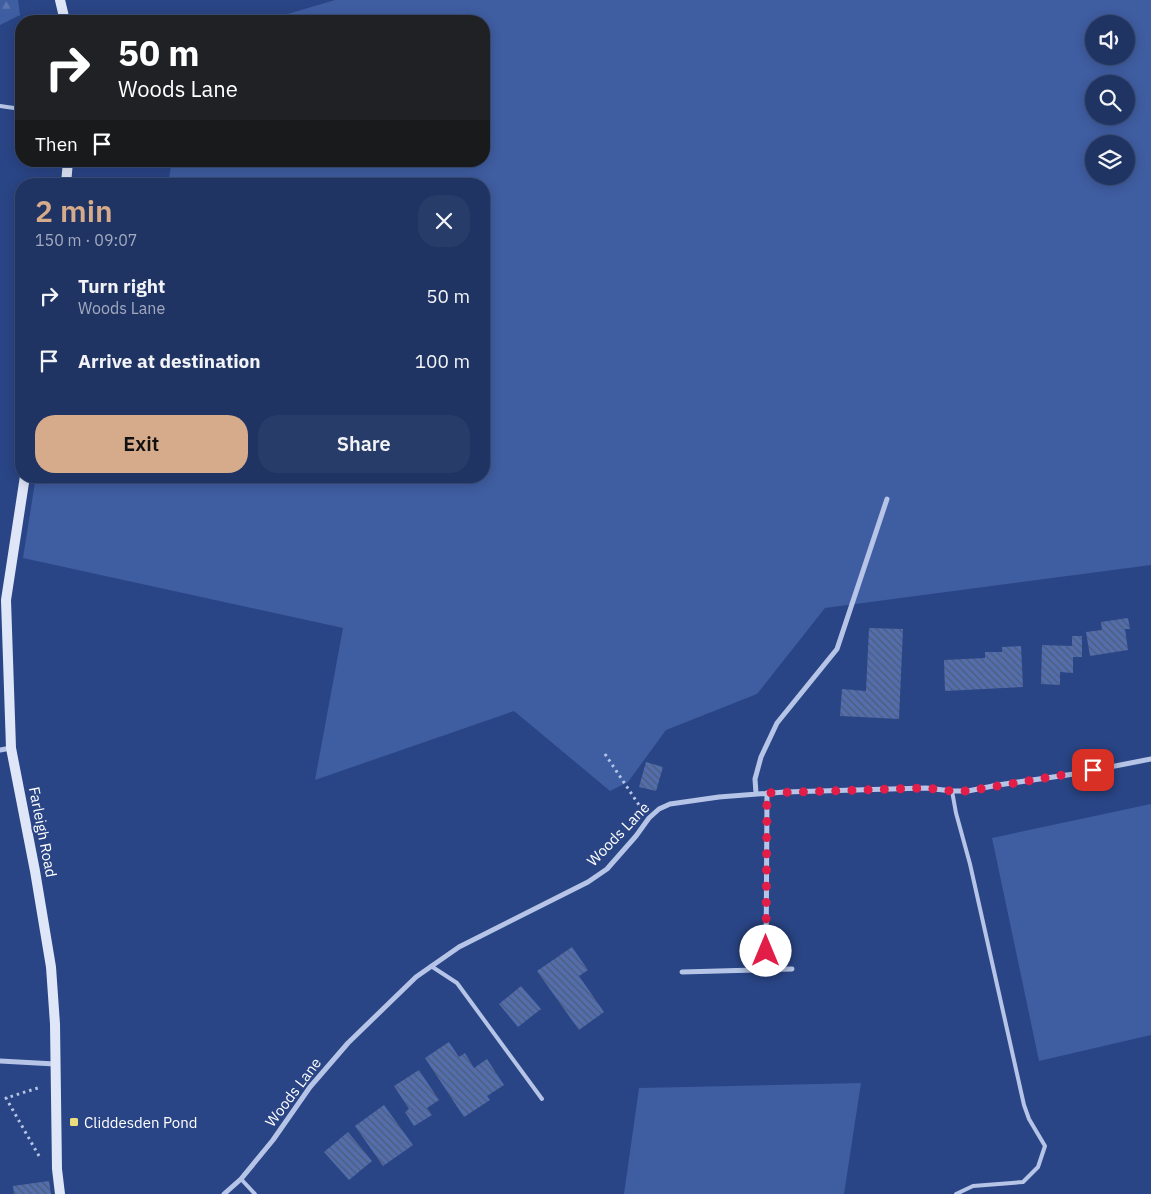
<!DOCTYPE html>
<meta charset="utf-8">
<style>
:root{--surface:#203464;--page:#283c6a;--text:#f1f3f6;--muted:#a2aabf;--line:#3d4f78;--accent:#d6ab8b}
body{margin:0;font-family:"IBM Plex Sans",sans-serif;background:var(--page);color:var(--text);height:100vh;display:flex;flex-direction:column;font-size:19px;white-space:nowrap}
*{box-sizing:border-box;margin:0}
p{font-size:16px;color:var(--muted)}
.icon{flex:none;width:28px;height:28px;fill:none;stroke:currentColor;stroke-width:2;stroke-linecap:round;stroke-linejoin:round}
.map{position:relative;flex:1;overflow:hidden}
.details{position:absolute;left:15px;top:178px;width:475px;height:305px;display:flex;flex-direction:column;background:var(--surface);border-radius:20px;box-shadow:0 2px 12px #0003,0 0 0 1px var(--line)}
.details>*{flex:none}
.guide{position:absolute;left:15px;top:15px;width:475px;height:152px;border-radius:20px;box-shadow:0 2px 12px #0003,0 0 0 1px var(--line);background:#202124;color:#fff;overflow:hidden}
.buttons{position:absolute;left:1085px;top:15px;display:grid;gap:10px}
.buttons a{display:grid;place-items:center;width:50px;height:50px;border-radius:50%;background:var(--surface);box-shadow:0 2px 12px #0003,0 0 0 1px var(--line);font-size:25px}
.pin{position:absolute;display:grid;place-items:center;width:42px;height:42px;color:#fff;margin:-21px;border-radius:10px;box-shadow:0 2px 8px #0006}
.me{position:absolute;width:55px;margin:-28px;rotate:0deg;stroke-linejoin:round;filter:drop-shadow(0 0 4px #0008)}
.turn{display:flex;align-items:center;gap:18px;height:105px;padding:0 20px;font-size:22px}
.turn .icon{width:65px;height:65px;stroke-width:2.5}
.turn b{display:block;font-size:35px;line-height:42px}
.then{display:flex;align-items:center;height:48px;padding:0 20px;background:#0003;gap:10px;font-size:19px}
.round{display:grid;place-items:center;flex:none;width:52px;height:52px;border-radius:20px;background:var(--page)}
.overview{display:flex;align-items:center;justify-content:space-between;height:85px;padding:0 20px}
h1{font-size:30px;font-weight:600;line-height:38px;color:var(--accent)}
.cta{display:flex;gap:10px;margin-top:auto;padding:10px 20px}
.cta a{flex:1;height:58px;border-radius:20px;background:var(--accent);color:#111;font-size:20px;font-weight:600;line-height:58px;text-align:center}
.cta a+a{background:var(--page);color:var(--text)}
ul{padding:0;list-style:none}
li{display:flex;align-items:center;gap:15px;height:65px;padding:0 20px}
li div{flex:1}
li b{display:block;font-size:19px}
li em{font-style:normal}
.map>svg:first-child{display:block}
.green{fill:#3f5da1;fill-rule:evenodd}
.forest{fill:url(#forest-firs)}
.building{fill:url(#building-back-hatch)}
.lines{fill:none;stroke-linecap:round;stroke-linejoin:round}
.path{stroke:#b6c5e7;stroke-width:3;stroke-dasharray:2.5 4;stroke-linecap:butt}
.lane{stroke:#b6c5e7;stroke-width:4}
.street{stroke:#b6c5e7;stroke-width:5}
.secondary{stroke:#dfe6f7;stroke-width:10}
.route{stroke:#e11d48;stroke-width:9;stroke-dasharray:0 16.2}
.poi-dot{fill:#edde7d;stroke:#2a4585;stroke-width:2}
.labels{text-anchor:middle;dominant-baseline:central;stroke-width:4;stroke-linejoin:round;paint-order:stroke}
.street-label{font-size:15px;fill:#fff;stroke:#2a4585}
.poi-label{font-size:15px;fill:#fff;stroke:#2a4585;text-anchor:start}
</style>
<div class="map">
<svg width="1151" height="1194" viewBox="0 0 1151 1194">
<defs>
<pattern id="forest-firs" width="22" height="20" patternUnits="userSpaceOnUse" patternTransform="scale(1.25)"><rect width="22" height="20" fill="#3f5da1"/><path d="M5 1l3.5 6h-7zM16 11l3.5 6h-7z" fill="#5c75af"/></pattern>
<pattern id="building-back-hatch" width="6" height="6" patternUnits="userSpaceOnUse" patternTransform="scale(1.25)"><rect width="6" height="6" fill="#536eac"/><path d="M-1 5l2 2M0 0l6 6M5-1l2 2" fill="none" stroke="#4f5b77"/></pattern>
</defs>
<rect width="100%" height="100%" fill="#2a4585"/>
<path class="green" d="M335,0h816v565l-326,43 -68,86 -91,36 -38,52 -18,9 -96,-80 -199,69 28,-152 -320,-70 13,-82h448v-292h-316l4,-23h312v-140h-220zM1094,24h32v32h-32zM1094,84h32v32h-32zM1094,144h32v32h-32z
M1151,804v231l-112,26 -47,-223z
M861,1083l-17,111h-220l15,-106z"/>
<path class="forest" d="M0,0h18l2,15 -20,10z"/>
<path class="building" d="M1128,618l2,11h-5l3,21 -38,6 -4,-24 16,-2 -1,-8z
M869,628l34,1 -4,90 -59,-3 2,-27 24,2z
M1072,636h10v21h-9v16l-13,-1v13l-19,-1 1,-39 30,1z
M1021,646l2,41 -78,4 -1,-31 41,-2v-6h17v-5z
M646,762l17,5 -7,24 -17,-4z
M572,947l16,23 -9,6 25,36 -25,18 -42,-59z
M521,986l20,23 -23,18 -19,-23z
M449,1042l10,15 6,-4 9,15 13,-9 17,26 -17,11 3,4 -26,17 -39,-59z
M419,1070l20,30 -12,8 5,7 -18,11 -9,-14 4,-3 -15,-23z
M384,1105l29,40 -30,21 -28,-40z
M348,1132l24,29 -23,19 -25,-28z
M49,1181l2,13h-37l-1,-8z"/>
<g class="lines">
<path class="path" d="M605,754l36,54
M39,1156l-33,-58 35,-11"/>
<path class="lane" d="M0,106l21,3
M952,791l4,22 14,51 54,241 5,14 16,27 -7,21 -15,15 -50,4 -17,8
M431,966l26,17 85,116
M241,1179l14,15"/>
<path class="street" d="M0,750l11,-2
M756,793l-1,-14 6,-22 16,-34 60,-74 50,-150
M766,971l1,-178
M682,972l110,-3
M0,1061l55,3
M224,1194l17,-15 32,-39 37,-53 38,-44 68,-66 43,-30 129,-65 19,-13 29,-33 13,-18 10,-9 11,-5 49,-7 66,-5 141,-4 26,3h16l30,-6 76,-11 77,-15"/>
<path class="secondary" d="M60,0l5,21
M66,184l2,-23
M25,476l-19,124 5,148 24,123 16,96 4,57 2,145 3,25"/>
</g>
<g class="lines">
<path class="route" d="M766,951l1,-158 159,-5 26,3h16l125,-21"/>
</g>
<rect class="poi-dot" x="69" y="1117" width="10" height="10" rx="2.5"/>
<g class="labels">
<g class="street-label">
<text transform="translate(43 832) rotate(79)">Farleigh Road</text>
<text transform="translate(618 834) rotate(-46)">Woods Lane</text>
<text transform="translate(293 1092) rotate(-53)">Woods Lane</text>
</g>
<g class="poi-label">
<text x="84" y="1122">Cliddesden Pond</text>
</g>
</g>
</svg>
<div class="buttons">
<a><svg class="icon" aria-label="sound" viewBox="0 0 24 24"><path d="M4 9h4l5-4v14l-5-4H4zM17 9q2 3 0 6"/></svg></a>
<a><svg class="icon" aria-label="search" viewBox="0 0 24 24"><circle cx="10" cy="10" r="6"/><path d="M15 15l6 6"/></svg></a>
<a><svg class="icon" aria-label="layers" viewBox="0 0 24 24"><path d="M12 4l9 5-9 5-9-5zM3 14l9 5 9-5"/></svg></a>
</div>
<div class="pin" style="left:1093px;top:770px;background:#d93025"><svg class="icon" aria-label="arrive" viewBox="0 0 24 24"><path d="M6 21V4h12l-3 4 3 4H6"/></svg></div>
<svg class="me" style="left:766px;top:951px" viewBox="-20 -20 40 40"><circle r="19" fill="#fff"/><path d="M0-13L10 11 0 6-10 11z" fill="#e11d48"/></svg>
<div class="guide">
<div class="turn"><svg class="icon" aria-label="right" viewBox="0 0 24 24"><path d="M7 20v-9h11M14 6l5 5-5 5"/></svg><div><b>50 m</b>Woods Lane</div></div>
<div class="then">Then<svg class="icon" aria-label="arrive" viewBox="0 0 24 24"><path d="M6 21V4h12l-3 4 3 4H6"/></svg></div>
</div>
<section class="details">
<div class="overview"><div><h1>2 min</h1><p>150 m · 09:07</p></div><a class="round"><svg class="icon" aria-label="close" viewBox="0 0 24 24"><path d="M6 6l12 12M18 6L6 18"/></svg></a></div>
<ul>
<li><svg class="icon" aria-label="right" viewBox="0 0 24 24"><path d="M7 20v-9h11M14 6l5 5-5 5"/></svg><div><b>Turn right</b><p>Woods Lane</p></div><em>50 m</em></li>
<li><svg class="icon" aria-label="arrive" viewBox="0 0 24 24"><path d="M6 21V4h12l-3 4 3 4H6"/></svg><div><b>Arrive at destination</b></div><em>100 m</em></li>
</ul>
<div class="cta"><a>Exit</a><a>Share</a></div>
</section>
</div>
